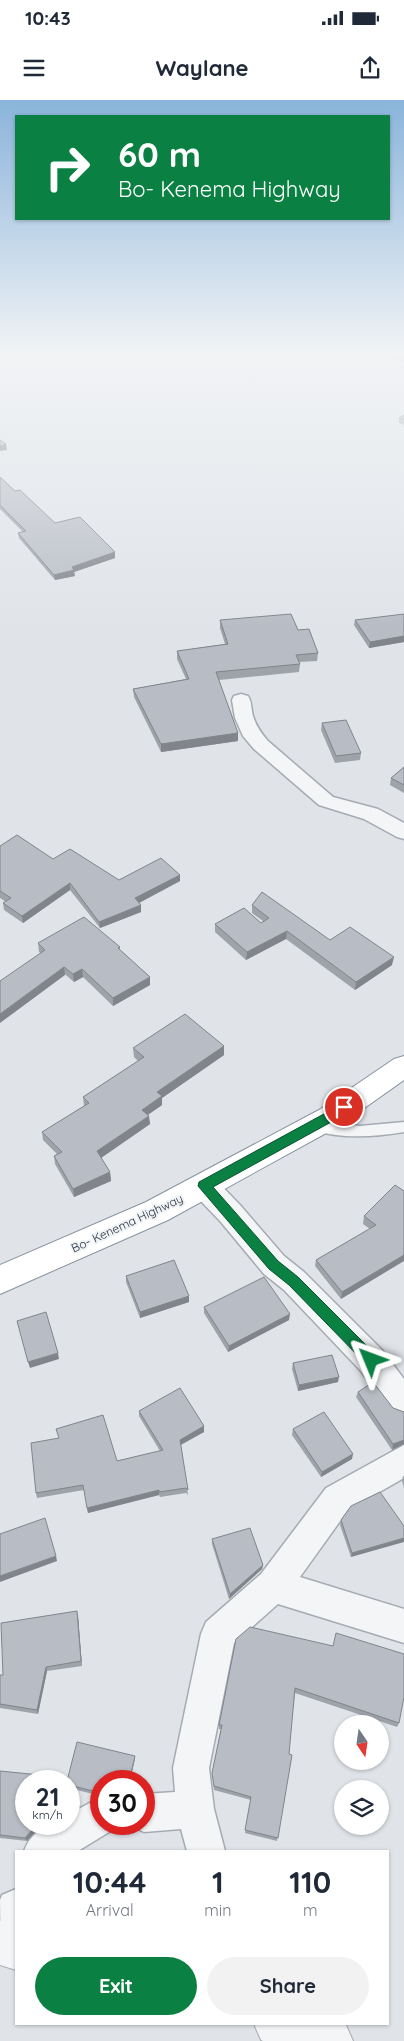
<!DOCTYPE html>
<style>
:root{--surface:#fff;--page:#f2f2f3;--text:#1f2937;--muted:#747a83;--accent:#0b8043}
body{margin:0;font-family:Quicksand,sans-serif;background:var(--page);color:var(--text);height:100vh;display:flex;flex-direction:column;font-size:19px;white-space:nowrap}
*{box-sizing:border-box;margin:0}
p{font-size:16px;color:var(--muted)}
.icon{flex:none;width:28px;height:28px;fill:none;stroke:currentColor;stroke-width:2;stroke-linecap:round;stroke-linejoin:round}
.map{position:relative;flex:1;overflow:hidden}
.drawer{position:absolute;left:15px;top:1750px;width:374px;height:175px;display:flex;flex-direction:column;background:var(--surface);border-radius:0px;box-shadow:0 1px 4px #0004}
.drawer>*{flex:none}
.hud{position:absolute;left:15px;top:15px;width:375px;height:105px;border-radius:0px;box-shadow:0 1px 4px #0004;background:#0b8043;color:#fff;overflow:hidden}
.needle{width:32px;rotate:167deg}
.fabs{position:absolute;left:334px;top:1615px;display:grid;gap:10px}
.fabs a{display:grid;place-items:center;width:55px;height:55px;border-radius:50%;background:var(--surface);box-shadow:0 1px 4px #0004;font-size:25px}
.speed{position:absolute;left:15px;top:1670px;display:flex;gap:10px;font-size:25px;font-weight:700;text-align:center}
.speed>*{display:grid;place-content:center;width:65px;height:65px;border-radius:50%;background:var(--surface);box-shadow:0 1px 4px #0004;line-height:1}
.speed small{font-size:12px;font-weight:400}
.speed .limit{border:8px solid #d22;background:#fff;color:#111}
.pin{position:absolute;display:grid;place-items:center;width:42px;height:42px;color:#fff;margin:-21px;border:2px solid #fff;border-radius:50%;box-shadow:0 1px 5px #0007}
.me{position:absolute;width:55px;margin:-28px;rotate:314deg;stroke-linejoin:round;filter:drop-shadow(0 0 4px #0008)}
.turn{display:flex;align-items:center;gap:18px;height:105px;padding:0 20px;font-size:22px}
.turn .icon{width:65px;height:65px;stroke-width:2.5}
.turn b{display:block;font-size:35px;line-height:42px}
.eta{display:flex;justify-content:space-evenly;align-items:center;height:85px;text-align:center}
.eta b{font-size:30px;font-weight:700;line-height:35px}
.primary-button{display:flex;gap:10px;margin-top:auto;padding:10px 20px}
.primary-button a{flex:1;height:58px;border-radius:30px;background:var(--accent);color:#fff;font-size:20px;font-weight:700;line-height:58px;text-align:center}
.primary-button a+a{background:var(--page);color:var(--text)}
.status{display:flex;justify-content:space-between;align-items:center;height:35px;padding:0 25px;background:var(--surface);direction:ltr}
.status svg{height:14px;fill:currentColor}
header{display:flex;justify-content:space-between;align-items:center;height:65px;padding:0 20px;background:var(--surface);font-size:22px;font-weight:700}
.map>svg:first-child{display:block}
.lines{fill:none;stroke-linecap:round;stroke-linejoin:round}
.service-casing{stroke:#a6abb3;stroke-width:3}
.minor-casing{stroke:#a6abb3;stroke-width:3}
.tertiary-casing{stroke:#a6abb3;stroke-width:2}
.trunk-casing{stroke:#88929f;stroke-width:2}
.service{fill:#f3f5f7;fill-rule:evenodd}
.minor{fill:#f3f5f7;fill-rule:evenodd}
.tertiary{fill:#f3f5f7;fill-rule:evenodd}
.trunk{fill:#fff;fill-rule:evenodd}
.wall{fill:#9ea3a9}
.shaded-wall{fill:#81848a}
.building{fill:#b8bdc5;stroke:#81848a}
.route{fill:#0b8043;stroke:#07532c}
.labels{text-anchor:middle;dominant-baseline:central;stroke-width:4;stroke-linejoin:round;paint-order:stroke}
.street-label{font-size:12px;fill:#2a323f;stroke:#f0f3f6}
</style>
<div class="status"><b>10:43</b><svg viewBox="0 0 49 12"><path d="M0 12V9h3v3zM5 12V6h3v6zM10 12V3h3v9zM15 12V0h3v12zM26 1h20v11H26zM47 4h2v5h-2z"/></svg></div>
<header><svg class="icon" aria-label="menu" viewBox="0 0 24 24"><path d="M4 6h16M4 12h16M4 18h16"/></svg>Waylane<svg class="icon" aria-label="share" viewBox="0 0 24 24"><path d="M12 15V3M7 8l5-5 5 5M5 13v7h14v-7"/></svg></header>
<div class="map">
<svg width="404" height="1941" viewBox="0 0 404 1941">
<rect width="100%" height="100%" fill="#e0e4e9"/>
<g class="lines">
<defs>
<path id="service" d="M317,1021l43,5 44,-4v10c-29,5 -63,7 -92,-2l-1,-4 1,-4z"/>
<path id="minor" d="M241,594l7,2c4,6 3,13 5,20 3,10 8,17 15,25l65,56 45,12 26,14v16l-7,-2 -33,-18 -45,-14 -65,-56 -11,-13 -8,-18 -3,-18 2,-4z
M204,1075l10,3 26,27 44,51 20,16 78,78 22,29v38l-11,-4 -33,-43 -76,-80 -20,-16 -44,-53 -26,-27 -3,-8 3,-8z
M404,1345v33l-56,32 -48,67 104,32v34l-126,-39 -44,39 -25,125 5,41 11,42h-38l-6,-22 -37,3 -13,-6 -1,-2h14v-30l31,-2 -2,-24 28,-134 5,-12 55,-48 65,-86z
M101,1697v27h16l-3,5 -36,22h-54c8,-21 23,-27 45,-27v-10z
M16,1789v67l-1,2 -14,6 -1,-64 2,-5z"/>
<path id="tertiary" d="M0,1821l16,5v44l-16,-5z
M254,1924h90l2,1 7,16h-90l-2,-1z"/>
<path id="trunk" d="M404,956v24l-65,46 -171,94 -168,74v-29l146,-63 173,-92 75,-51z"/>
</defs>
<use href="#service" class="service-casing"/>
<use href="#minor" class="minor-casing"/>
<use href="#tertiary" class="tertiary-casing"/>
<use href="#trunk" class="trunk-casing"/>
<use href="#service" class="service"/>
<use href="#minor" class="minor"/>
<use href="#tertiary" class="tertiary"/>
<use href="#trunk" class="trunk"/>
</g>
<path class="wall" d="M387,256h17v6l-18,-4z
M404,315v10l-5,-2v-5z
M0,377l15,14 40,32 60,35 -41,14 1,4 -20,4 -36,-42 -1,-5 5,-1 -23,-23z
M404,514v28l-35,6 -15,-23 1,-5z
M220,520l78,10 20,23 -1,8 -18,1 1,2 -1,8 -80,8 19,61 -77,11 -27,-55 -1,-8 53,-10 -9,-20v-8l48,-7 -5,-16z
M322,623l39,30 -1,7 -25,3 -14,-33z
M404,667v26l-14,-8 1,-7z
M0,746l53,13 66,21 61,-5v6l-41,22 2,2v7l-41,16 -30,-38 -47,33 -19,-13 -1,-7 3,-1 -6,-4z
M252,805l78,35 62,25 -37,25 -69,-51 -40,21 -31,-28v-8l46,-1 2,-2 -11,-8z
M38,843l82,4v3l30,27v8l-37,21 -30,-29 -9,5 -35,-30z
M224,946v9l-62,43v7l-14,10 2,9 -49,34 9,14 1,9 -37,16 -19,-33 -1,-8 3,-2 -14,-14 -1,-8 42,-26 -1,-9 55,-36 -4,-4 -1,-9z
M395,1085l-54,114 -26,-33 1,-6 54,-31 -7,-5 1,-8z
M126,1176l63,26 -49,16 -14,-36z
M204,1207l85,13 -61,32 -24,-39z
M293,1263l45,19 -40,9 -6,-22z
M358,1292l35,16 11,4 -12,38 -36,-53z
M139,1311l65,15v6l-23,13 7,50 -2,-2 -26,4 -1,-2 -71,18 -4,-23 -47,8 -1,-5 81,-32 43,-10 -21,-35z
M293,1329l59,30 -31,18 -29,-42z
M403,1376h1v12l-2,-7z
M341,1420l63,6 -53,31 -11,-32z
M212,1439l51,26 -1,4 -33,30 -17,-55z
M78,1516l4,50 -35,5 -9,43 -38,-6v-33h3z
M236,1539l163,84 -2,4 -102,-34 -18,148 -32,-8 6,-33 -37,-10 -2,-17 9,-44h-2v-4z
M135,1659l-34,22v15l-32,-8v-7z
M0,1671l52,8 -7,47 -10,6 -8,9 -27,-3z"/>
<path class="shaded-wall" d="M6,344l1,6 -7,1v-5z
M115,452v6l-41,14 1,4 -20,4 -1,-5 18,-8z
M404,536v6l-35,6 1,-6z
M238,633v8l-77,11v-8z
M180,775v6l-45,24v-7z
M70,783v7l-47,33 -1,-7z
M141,805v7l-41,16 -1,-6z
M287,831l-1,8 -40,21 1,-8z
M394,857l-2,8 -37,25 1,-8z
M64,867l1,8 -65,48v-9z
M82,869l1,8 -9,5 -1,-8z
M150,877v8l-37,21v-8z
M224,946v9l-62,43v7l-19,13 -1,-8 15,-18z
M149,1016l1,8 -52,36 -1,-9z
M110,1072l1,9 -37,16 -1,-8z
M404,1155v6l-63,38 1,-7z
M189,1196v6l-49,16v-6z
M290,1214l-1,6 -61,32 1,-6z
M58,1253l1,6 -29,9 -2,-6z
M339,1277l-1,5 -40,9 1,-6z
M204,1326v6l-24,13v-5z
M404,1340v4l-12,6 1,-6z
M353,1354l-1,5 -31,18 1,-5z
M159,1390v5l-71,18 -1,-5z
M404,1438v4l-53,15 1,-4z
M56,1456l1,5 -57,21v-6z
M263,1465l-1,4 -33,30 1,-5z
M77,1511l1,5 4,50 -1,-5z
M46,1567l1,4 -9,43 -1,-4z
M135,1656v3l-5,22h-1z
M42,1724h3v2l-10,6 -8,9 -2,-3 8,-9z"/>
<path class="building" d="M404,315v4l-5,-1z
M0,340l6,4 -6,2z
M0,377l15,14 5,-1 35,33 25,-6 35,35 -43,15 2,3 -20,5 -36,-42 8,-2 -26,-26z
M291,514l7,16 11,-1 9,24 -22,2 4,9 -84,8 22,61 -77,11 -28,-55 56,-10 -12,-28 51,-7 -8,-24z
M404,514v22l-34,6 -15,-22z
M346,620l15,33 -25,3 -14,-33z
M404,667v18l-13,-7z
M17,735l36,24 17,-10 49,31 42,-22 19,17 -45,23 6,7 -42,17 -29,-39 -48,33 -19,-13 8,-5 -11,-7v-45z
M262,792l68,48 20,-13 44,30 -38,25 -69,-51 -40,21 -32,-28 29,-16 17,15 8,-5 -17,-13z
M84,817l36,30 -2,1 32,29 -37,21 -31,-29 -9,5 -9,-7 -64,47v-33l45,-31 -7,-7z
M185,914l39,32 -67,46 5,4 -20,14 7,6 -52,35 13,21 -37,17 -19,-33 8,-4 -20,-20 47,-29 -6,-6 61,-40 -11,-9z
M395,1085l9,6v64l-62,37 -26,-32 60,-35 -12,-9z
M174,1160l15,36 -49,16 -14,-36z
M264,1177l26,37 -61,32 -25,-39z
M46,1212l12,41 -30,9 -11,-41z
M332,1255l7,22 -40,8 -6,-22z
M373,1282l20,26 11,4v28l-11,4 -35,-52z
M180,1288l24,38 -24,14 8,50 -2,-2 -27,4v-2l-72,18 -4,-23 -47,8 -5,-50 28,-5 -3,-9 47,-14 14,46 46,-11 -24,-39z
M324,1312l29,42 -31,18 -29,-43z
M380,1392l24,34v12l-52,15 -11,-33 10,-14z
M45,1418l11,38 -56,20v-42z
M250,1428l13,37 -33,29 -18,-55z
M77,1511l4,50 -35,6 -9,43 -37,-6v-29h3l-2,-52z
M250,1527l83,19 3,-13 68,21v43l-5,26 -104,-35 -6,66 3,1 -14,83 -33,-8 6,-33 -37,-11 -2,-13 10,-48h-3l17,-86z
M77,1642l58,14 -6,25h-28v12l-32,-8v-4h-2z
M0,1671l50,5 -1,5h-23v43h16l-9,5 -8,9 -25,-3z"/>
<linearGradient id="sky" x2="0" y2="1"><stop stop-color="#8ab4db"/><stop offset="0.48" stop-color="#f1f3f5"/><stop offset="1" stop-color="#f1f3f5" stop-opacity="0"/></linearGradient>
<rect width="404" height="528" fill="url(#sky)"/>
<path class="route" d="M344,1003l4,1 1,3 -16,14 -120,66 65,74 20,16 78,78 2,5 -2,4 -5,2 -5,-2 -77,-79 -20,-16 -71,-83 1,-4z"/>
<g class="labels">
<g class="street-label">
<text transform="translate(127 1123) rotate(-25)">Bo- Kenema Highway</text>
</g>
</g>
</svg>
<div class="fabs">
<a><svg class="needle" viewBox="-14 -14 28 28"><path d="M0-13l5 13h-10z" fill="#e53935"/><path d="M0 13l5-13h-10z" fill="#747a83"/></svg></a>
<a><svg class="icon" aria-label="layers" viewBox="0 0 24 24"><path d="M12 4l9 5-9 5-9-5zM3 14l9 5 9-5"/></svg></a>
</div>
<div class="speed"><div>21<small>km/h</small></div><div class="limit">30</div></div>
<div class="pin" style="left:344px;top:1007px;background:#d93025"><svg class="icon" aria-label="arrive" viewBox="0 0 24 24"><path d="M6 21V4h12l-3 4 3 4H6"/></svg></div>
<svg class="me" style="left:371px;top:1260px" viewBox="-20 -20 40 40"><path d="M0-17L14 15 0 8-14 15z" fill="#0b8043" stroke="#fff" stroke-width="4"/></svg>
<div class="hud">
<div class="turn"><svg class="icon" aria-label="right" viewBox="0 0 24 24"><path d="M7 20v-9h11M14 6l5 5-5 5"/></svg><div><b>60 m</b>Bo- Kenema Highway</div></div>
</div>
<section class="drawer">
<div class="eta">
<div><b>10:44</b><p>Arrival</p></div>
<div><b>1</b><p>min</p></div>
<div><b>110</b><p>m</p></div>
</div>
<div class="primary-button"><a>Exit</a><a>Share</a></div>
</section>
</div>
